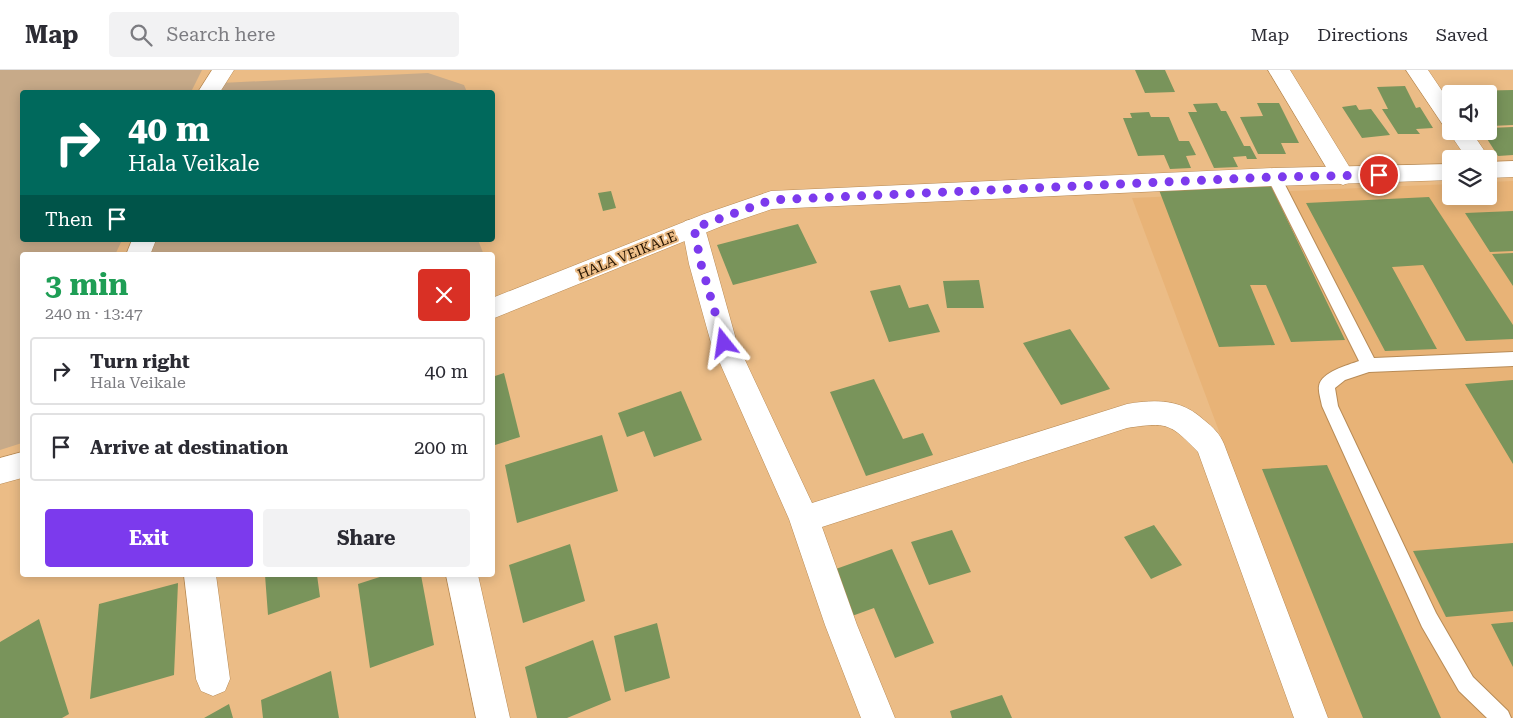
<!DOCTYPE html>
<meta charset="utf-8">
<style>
:root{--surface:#fff;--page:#f2f2f3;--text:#2b2b33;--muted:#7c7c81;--line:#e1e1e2;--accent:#7c3aed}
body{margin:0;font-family:"Roboto Serif",serif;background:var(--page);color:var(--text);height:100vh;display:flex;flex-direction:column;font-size:19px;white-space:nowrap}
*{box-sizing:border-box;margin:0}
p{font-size:16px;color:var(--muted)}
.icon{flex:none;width:28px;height:28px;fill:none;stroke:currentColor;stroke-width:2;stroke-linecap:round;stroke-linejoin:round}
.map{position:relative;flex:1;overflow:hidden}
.sheet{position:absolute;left:20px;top:182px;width:475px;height:325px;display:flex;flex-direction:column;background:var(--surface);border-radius:5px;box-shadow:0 2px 12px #0003}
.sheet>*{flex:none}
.banner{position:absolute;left:20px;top:20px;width:475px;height:152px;border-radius:5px;box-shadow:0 2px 12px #0003;background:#00695c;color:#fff;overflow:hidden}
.tools{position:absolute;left:1442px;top:15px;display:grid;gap:10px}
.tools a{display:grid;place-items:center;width:55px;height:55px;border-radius:5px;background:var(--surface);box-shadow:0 2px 12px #0003;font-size:25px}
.pin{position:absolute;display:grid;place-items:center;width:42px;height:42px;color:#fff;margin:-21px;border:2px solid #fff;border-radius:50%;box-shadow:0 1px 5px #0007}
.me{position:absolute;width:55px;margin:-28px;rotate:345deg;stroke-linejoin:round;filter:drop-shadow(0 0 4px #0008)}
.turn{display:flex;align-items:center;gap:18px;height:105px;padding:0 25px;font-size:22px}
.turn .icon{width:65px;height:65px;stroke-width:2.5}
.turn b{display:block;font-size:35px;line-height:42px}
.then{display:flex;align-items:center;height:48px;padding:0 25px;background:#0003;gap:10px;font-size:19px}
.round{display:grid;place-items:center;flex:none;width:52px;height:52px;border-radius:5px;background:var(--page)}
.head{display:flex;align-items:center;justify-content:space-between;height:85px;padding:0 25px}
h1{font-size:30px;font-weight:700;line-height:38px;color:#1e9e55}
.button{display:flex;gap:10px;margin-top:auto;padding:10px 25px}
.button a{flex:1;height:58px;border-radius:5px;background:var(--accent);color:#fff;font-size:20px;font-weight:700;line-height:58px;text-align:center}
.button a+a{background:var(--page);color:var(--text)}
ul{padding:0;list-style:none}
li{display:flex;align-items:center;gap:15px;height:68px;margin:0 10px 8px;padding:0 15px;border:2px solid var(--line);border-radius:5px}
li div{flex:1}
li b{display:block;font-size:19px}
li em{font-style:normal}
header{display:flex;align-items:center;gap:30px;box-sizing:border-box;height:70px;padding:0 25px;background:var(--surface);border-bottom:1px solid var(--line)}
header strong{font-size:24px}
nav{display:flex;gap:28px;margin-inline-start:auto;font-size:18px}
.search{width:350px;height:45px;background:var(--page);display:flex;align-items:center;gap:12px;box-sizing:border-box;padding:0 18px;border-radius:5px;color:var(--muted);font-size:19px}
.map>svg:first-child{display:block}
.built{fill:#e8b377}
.green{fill:#c7aa89}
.building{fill:#79945b}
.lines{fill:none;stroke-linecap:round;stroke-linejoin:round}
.service-casing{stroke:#b88b56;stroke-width:2}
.minor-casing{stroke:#b88b56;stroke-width:1}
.tertiary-casing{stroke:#b88b56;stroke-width:1}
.service{fill:#fff;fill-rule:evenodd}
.minor{fill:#fff;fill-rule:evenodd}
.tertiary{fill:#fff;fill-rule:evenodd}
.route{stroke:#7c3aed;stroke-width:9;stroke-dasharray:0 16.2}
.labels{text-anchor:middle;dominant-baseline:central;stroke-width:4;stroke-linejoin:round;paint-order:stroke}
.street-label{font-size:14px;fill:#241300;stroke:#ebbc86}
</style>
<header>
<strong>Map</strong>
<div class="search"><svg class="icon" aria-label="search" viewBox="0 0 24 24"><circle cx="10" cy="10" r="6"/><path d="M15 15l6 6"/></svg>Search here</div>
<nav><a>Map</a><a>Directions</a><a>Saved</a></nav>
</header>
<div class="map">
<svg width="1513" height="648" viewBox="0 0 1513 648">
<rect width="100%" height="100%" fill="#ebbc86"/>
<path class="built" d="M1513,111v537h-187l-194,-520 319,-14v12h38v-14z"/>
<path class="green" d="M0,0h202l-11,22h-169v148h100l-7,15h-93v188l-22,7z
M428,3l36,12 3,7h-249l3,-9z
M155,170h323l6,15h-335z"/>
<path class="building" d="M1135,0h30l10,22 -30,1z
M1405,16l11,22 4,-1 13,21 -17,1 4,5h-22l-16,-25h6l-11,-22z
M1513,20v35l-22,1 -2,-4v-28h-19l-2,-3z
M1217,33l4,8h5l18,35h6l7,13h-10l-1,-3 -13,1 5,10 -24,1 -26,-56h9l-4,-8z
M1257,33h22l20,40h-18l5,11h-28l-18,-37 23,-1z
M1356,35l3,5 12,-1 19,26 -28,3 -20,-31z
M1149,42l2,5h18l10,24h10l7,14 -10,1 5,12 -21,1 -6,-14 -26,1 -15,-38h9l-2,-5z
M1513,57v28l-15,1 -16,-25h7v-3z
M1271,116l74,154 -54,2 -25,-57h-16l25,60 -56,2 -60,-157z
M611,121l5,17 -13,3 -5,-18z
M1429,127l84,128v14l-47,2 -43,-76 -31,2 45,82 -52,2 -79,-148z
M1513,141v40l-23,1 -25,-39z
M798,154l19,39 -84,22 -16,-40z
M1513,183v33l-21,-32z
M979,210l5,28h-37l-4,-27z
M900,215l9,23 19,-4 12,28 -51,10 -19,-51z
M1070,259l40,60 -49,16 -38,-62z
M504,303l16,64 -28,9v-69z
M874,309l29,60 20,-6 10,22 -67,21 -36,-84z
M1513,310v84l-48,-80z
M681,321l21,49 -48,17 -10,-26 -17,6 -9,-24z
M602,365l16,56 -101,32 -12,-58z
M1327,395l114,253h-78l-101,-249z
M1154,455l28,40 -31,14 -27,-42z
M952,460l19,42 -42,13 -18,-43z
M1513,473v68l-67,6 -33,-66z
M570,474l15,57 -62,22 -14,-58z
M892,479l42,94 -39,15 -21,-50 -22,8 -19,-46z
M265,505h52l3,22 -52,18z
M386,505h35l13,70 -64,23 -12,-84z
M178,513l-4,92 -84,24 9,-95z
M39,549l30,95 -7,4h-62v-76z
M1513,552v45l-22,-43z
M657,553l13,55 -45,14 -11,-56z
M593,570l18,60 -44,18h-30l-12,-51z
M331,601l8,47h-76l-2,-18z
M1002,625l10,23h-60l-2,-7z
M229,634l4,14h-29z"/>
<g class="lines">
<defs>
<path id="service" d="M1274,102l7,5 93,181 139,-6v14l-144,6 -24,8 -10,8 3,18 98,207 37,64 35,34 3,7h-24l-28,-27 -37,-64 -100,-221c-1,-6 -4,-14 -3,-20 2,-14 29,-21 40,-25l-92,-184z"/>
<path id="minor" d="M212,0h22l-14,22h-22z
M1268,0h22l65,106 -4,6 -8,3 -8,-3z
M1406,0h22l23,34v27h20l19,28 -1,3v-3h-22l-19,-28 2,-4 -7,-2z
M694,149l9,2 34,122 75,160 315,-99c30,-5 54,-5 77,16 9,7 16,14 20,24l104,274h-34l-96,-266c-28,-29 -31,-30 -71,-24l-305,99 35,98 38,93h-34l-36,-93 -36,-106 -78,-176 -22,-79 -7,-36 3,-7z
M132,170h24l-6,15h-24z
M184,505h32l14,104 -5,12 -12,5 -12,-5 -5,-12z
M446,505h32l32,143h-34z"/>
<path id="tertiary" d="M1513,91v16l-24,1v-16z
M1451,94v16l-177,6 -502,23 -50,17 -230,93v-21l212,-84 67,-23 503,-23z
M22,382v26l-22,6v-26z"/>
</defs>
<use href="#service" class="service-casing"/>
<use href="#minor" class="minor-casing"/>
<use href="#tertiary" class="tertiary-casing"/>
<use href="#service" class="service"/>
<use href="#minor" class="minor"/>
<use href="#tertiary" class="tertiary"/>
</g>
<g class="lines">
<path class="route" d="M724,273l-23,-79 -7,-36 77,-28 503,-23 105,-2"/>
</g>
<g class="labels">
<g class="street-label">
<text transform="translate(627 185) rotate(-22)">HALA VEIKALE</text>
</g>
</g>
</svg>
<div class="tools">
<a><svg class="icon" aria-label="sound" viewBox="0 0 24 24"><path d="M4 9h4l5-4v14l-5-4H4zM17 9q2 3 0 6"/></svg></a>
<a><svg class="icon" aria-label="layers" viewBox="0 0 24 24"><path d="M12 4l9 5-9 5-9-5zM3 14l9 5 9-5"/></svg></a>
</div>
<div class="pin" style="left:1379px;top:105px;background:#d93025"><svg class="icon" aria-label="arrive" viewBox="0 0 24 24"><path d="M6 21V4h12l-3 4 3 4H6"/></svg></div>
<svg class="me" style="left:724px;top:273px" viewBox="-20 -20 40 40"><path d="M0-17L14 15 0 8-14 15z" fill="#7c3aed" stroke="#fff" stroke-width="4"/></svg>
<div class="banner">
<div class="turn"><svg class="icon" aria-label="right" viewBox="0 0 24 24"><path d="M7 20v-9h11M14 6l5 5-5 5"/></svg><div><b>40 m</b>Hala Veikale</div></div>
<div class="then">Then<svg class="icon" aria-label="arrive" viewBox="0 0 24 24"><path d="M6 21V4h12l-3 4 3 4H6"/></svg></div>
</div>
<section class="sheet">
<div class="head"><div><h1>3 min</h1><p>240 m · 13:47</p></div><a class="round" style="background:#d93025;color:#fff"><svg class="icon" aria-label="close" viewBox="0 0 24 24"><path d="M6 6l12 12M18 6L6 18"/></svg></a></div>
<ul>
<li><svg class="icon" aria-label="right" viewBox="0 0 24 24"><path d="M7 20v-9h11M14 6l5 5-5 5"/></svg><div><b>Turn right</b><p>Hala Veikale</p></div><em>40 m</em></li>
<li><svg class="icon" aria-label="arrive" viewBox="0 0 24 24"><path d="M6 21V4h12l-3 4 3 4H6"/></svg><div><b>Arrive at destination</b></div><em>200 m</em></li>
</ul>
<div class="button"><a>Exit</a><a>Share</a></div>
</section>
</div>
